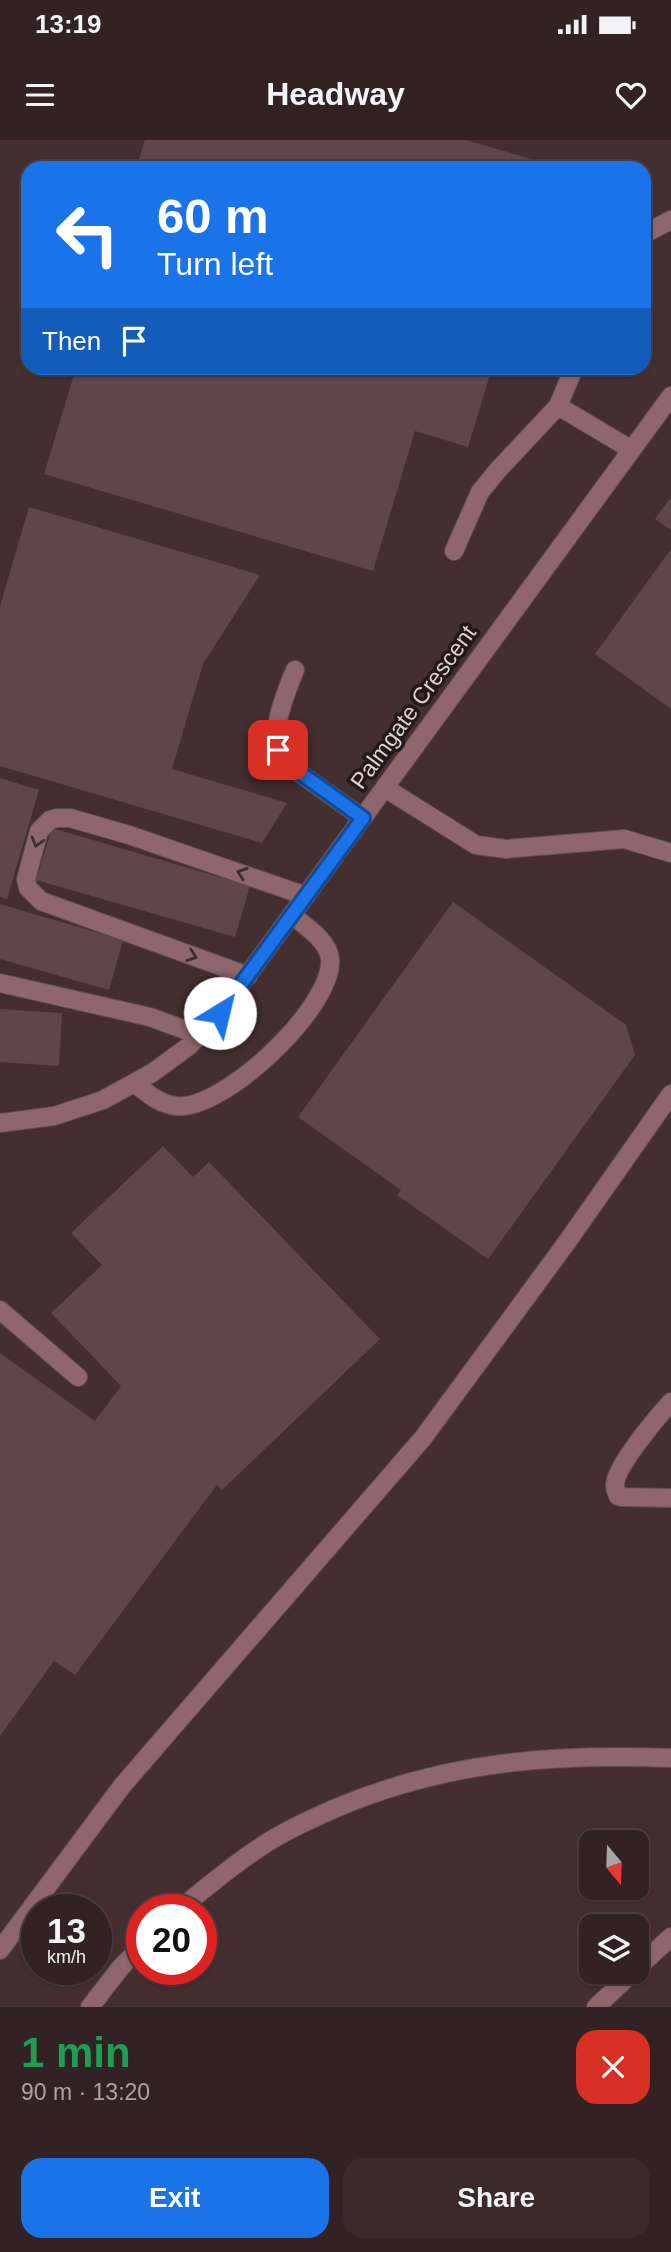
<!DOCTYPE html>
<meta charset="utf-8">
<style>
:root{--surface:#332224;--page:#3b2a2c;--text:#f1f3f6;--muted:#a9a4a6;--line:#4e3f41;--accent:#1a73e8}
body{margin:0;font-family:Helvetica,sans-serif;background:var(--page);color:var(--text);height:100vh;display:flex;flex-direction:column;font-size:26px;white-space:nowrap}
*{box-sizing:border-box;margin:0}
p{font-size:23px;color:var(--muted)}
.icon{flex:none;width:38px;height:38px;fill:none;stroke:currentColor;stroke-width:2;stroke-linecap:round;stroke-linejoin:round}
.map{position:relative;height:1867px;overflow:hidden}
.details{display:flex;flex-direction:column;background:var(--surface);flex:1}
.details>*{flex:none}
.banner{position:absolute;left:21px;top:21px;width:630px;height:214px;border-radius:21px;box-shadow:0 2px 5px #0004,0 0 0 2px var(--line);background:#1a73e8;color:#fff;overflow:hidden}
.needle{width:46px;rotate:161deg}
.buttons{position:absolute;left:579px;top:1690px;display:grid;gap:14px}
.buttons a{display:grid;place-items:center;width:70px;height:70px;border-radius:14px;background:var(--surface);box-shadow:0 2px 5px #0004,0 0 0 2px var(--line);font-size:35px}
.speed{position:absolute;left:21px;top:1754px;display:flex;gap:14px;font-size:35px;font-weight:700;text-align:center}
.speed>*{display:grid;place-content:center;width:91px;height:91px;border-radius:50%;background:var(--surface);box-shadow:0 2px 5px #0004,0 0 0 2px var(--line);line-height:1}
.speed small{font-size:18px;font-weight:400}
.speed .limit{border:10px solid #d22;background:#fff;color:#111}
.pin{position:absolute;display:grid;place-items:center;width:60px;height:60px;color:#fff;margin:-30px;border-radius:14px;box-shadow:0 4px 10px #0006}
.me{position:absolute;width:77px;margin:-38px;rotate:36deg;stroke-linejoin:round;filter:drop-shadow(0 0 5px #0008)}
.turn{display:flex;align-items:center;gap:24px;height:147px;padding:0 21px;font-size:32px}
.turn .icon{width:91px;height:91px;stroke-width:2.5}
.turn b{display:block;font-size:49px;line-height:60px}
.then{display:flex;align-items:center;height:66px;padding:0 21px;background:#0003;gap:14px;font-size:26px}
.round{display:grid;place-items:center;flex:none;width:74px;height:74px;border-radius:21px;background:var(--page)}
.summary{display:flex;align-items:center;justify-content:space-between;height:119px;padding:0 21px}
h1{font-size:42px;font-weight:700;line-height:52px;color:#1e9e55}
.cta{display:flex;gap:14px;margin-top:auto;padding:14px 21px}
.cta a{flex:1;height:80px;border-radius:21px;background:var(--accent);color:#fff;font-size:28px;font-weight:700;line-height:80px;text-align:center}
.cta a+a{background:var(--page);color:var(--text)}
.status{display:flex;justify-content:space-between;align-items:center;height:49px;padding:0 35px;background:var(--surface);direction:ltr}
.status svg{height:19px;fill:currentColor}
header{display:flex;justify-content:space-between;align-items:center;height:91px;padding:0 21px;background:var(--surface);font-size:32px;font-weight:700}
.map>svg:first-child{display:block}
.building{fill:#5f4649}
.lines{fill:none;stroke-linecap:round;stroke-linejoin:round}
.minor-casing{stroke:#604b4d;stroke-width:20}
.minor{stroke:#8e666b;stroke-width:18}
.oneway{stroke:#3e2c2e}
.route-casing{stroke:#114b97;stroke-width:18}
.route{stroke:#1a73e8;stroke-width:12}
.labels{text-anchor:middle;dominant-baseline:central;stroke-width:7;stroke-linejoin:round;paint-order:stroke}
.street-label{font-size:23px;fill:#dfd0d1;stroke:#24191a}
</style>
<div class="status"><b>13:19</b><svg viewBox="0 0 49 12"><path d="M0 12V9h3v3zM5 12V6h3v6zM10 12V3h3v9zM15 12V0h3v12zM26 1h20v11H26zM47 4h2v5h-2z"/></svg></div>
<header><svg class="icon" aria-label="menu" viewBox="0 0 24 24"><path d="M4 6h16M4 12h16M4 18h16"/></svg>Headway<svg class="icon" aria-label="heart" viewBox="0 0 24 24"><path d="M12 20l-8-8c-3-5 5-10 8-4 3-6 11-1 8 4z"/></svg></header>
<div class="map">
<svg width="671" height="1867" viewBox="0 0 671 1867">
<rect width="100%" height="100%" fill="#442e30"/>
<path class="building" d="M145,0h321l86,25v3h-416z
M76,228h416l-24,79 -53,-16 -42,140 -329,-97z
M671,357v33l-16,-11z
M29,367l231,68 -57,89 -31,105 115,34 -25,40 -262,-77v-160z
M671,409v160l-76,-55z
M0,638l39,12 -32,109 -7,-2z
M52,688l198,58 -15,51 -199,-57z
M453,762l173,123 9,30 -147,204 -91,-64 4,-5 -103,-73z
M0,764l123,36 -14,50 -109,-31z
M0,869l62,4 -3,53 -59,-4z
M163,1006l30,31 16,-15 171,177 -158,151 -5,-5 -142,190 -21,-14 -54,75v-383l95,68 26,-35 -70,-73 51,-48 -31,-32z"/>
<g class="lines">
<defs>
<path id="minor" d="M644,94l27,-14
M558,266l74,44
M454,411l26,-59 18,-22 60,-64 16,-38
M295,530c-12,30 -27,62 -11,92l79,56
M385,648l91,57 30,4 118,-10 47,14
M248,836l-207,-75 -13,-13 -2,-9 13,-48 11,-11 7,-2h13l59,17 177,61
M0,843l150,34 49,18
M134,943c13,10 25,21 42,23 46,6 158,-99 154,-147 -2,-19 -25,-33 -38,-44
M0,983l54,-7 49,-16 49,-27 37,-27 31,-33 451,-617
M0,1170l78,67
M671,1262c-13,14 -56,65 -56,83 0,5 1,6 3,11l4,1 49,1
M180,1769c25,-21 49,-41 76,-59 24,-17 53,-30 80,-42 111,-47 216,-54 335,-50
M0,1810l122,-164 301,-348 144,-196 104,-148
M637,1828l34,-31
M90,1867l31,-40 21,-21
M596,1867l37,-35"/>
</defs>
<use href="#minor" class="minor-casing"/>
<use href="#minor" class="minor"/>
</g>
<defs><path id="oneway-chevron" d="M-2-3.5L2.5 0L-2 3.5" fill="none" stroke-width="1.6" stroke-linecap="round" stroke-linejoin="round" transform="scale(1.75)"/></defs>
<g class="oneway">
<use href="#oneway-chevron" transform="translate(37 702) rotate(106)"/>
<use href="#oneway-chevron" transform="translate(242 733) rotate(-161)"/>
<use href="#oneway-chevron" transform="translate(192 816) rotate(19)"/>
</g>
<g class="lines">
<defs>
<path id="route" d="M220,873l143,-195 -78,-56 -7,-12"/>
</defs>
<use href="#route" class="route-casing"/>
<use href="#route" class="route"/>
</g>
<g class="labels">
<g class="street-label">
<text transform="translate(413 567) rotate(-54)">Palmgate Crescent</text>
</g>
</g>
</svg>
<div class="buttons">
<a><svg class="needle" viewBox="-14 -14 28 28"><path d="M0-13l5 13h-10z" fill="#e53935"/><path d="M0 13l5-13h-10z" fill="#a9a4a6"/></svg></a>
<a><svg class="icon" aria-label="layers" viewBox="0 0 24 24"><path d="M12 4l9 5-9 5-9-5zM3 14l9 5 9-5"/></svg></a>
</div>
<div class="speed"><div>13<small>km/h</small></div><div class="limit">20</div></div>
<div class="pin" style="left:278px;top:610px;background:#d93025"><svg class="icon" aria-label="arrive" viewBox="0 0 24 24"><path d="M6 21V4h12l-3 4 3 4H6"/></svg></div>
<svg class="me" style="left:220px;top:873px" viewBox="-20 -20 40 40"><circle r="19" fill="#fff"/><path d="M0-13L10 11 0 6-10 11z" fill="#1a73e8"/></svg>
<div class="banner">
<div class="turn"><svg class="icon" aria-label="left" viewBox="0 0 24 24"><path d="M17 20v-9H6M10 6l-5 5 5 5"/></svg><div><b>60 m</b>Turn left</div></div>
<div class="then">Then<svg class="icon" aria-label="arrive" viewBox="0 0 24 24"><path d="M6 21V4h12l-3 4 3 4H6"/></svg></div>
</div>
</div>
<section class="details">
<div class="summary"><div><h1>1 min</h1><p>90 m · 13:20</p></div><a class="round" style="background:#d93025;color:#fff"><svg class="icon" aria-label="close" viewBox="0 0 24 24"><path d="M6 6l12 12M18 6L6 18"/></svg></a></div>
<div class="cta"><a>Exit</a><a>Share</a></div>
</section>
